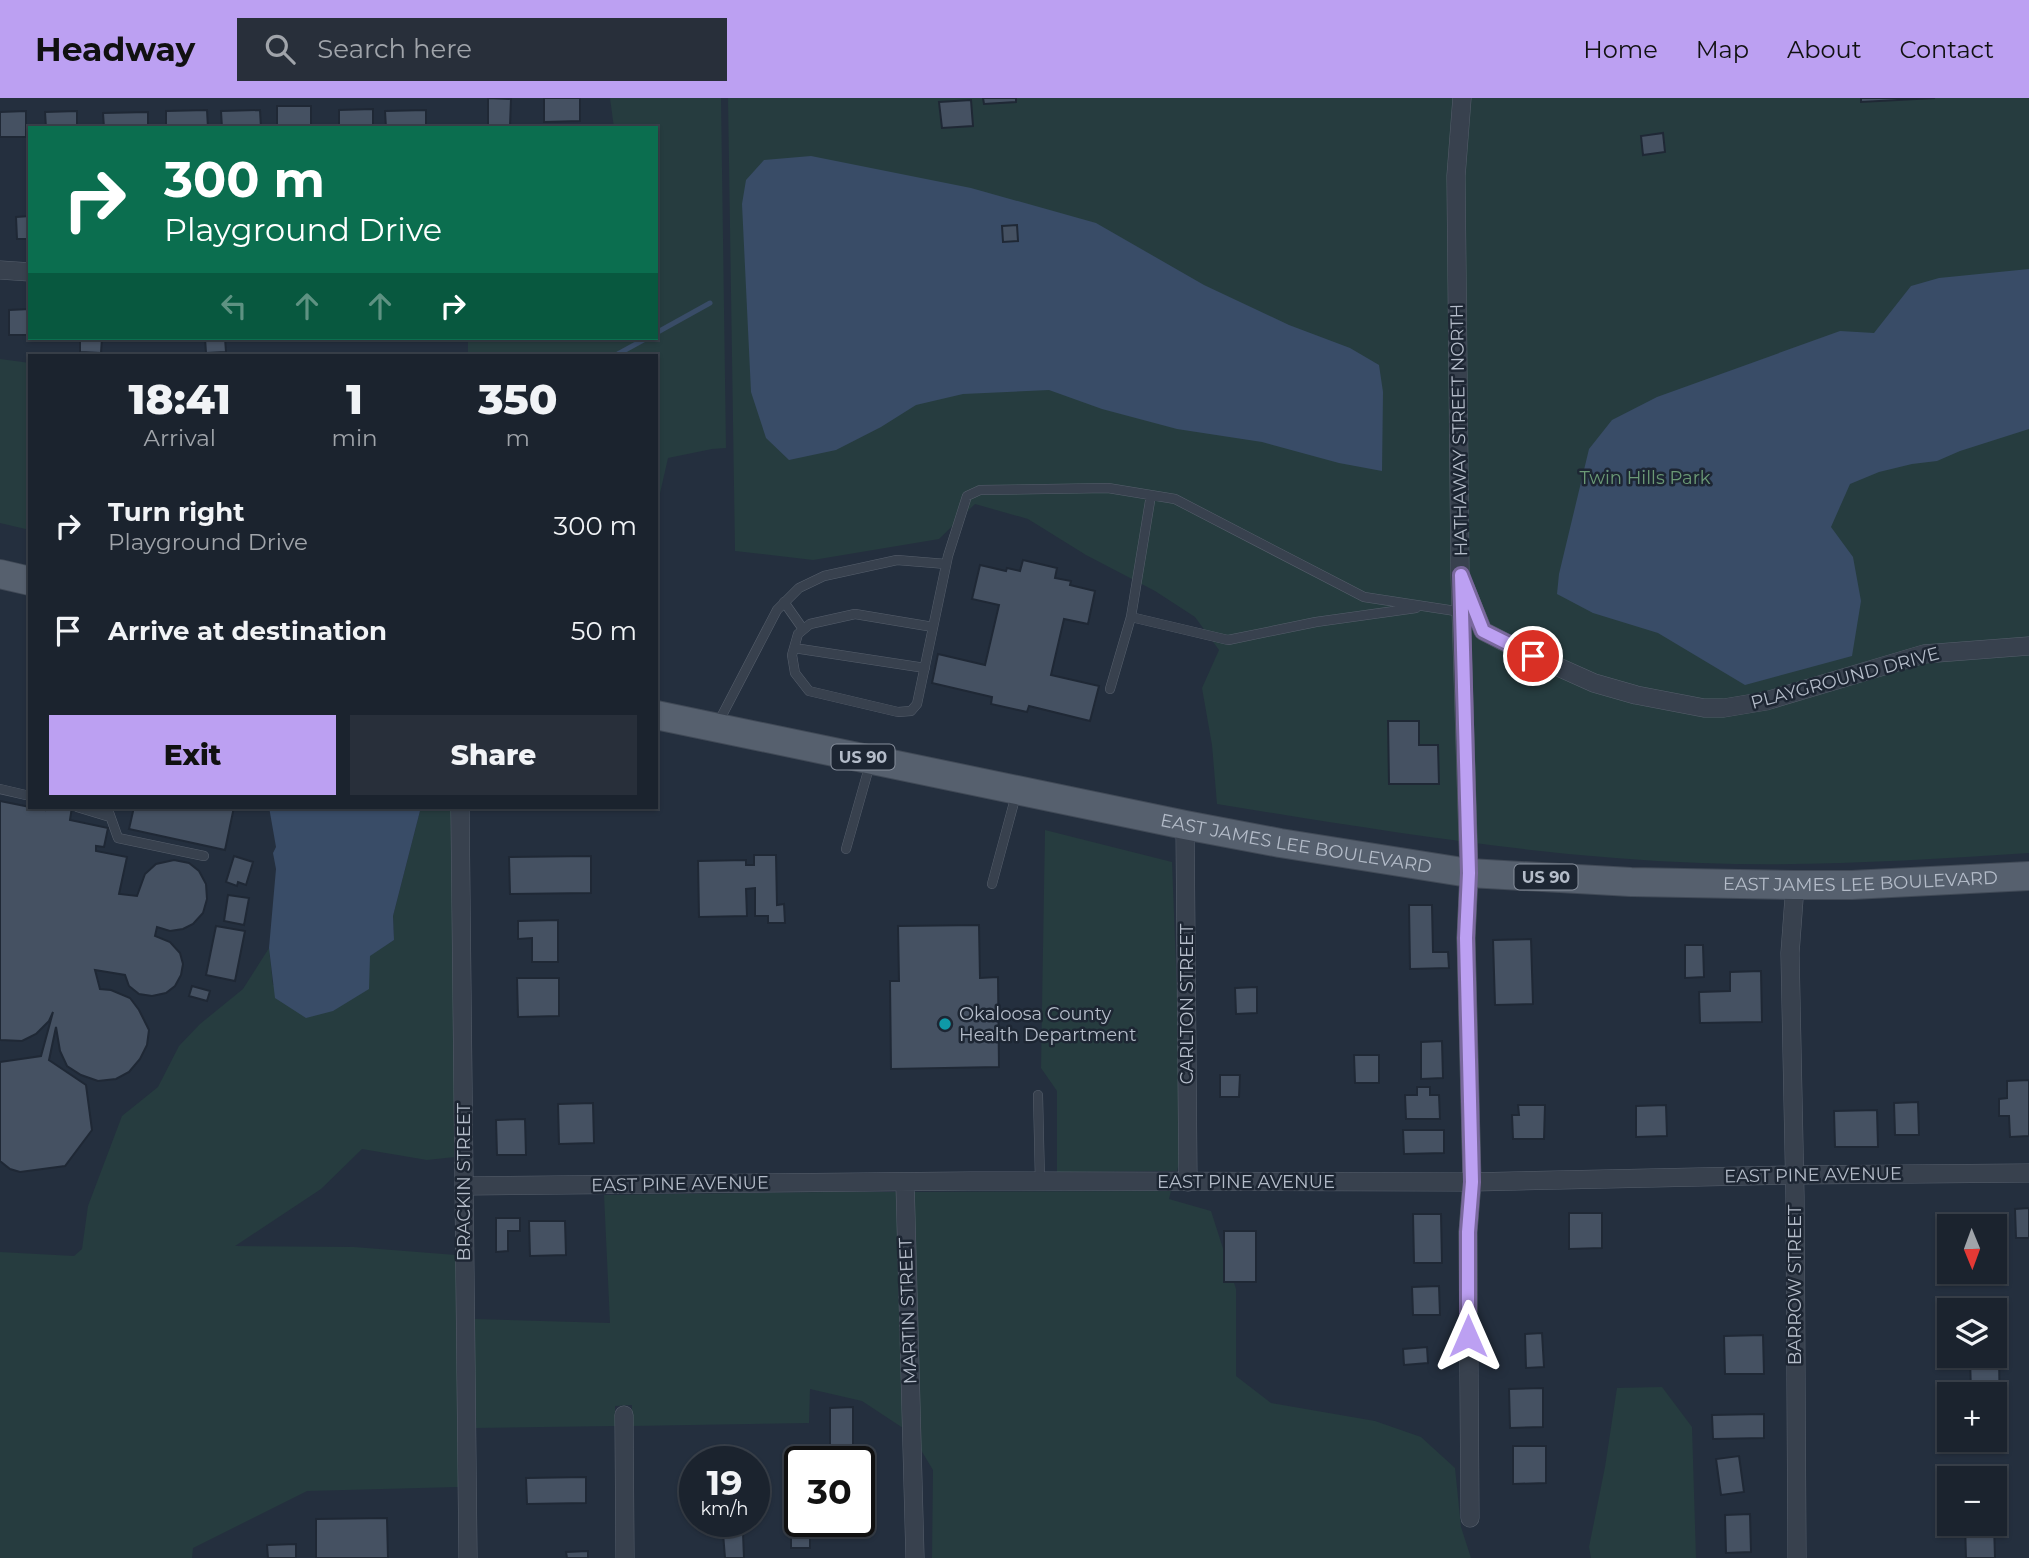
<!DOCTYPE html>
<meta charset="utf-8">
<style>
:root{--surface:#1b232e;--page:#282f3a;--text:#f1f3f6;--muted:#a0a4aa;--line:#39404a;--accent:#bca0f2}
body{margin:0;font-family:Montserrat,sans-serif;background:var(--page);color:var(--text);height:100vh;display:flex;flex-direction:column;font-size:26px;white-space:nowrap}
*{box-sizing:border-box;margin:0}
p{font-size:23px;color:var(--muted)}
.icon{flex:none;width:38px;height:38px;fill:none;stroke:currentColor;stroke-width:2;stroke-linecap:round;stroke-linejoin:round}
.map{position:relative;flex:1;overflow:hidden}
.side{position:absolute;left:28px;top:256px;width:630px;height:455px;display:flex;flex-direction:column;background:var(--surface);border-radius:0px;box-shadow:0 2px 5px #0004,0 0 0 2px var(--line)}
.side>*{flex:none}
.hud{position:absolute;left:28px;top:28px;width:630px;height:214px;border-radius:0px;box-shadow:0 2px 5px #0004,0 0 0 2px var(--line);background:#0b6e4f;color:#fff;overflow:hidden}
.needle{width:46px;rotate:179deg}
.fabs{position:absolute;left:1937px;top:1116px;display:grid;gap:14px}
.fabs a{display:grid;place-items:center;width:70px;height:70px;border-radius:0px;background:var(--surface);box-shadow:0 2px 5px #0004,0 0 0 2px var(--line);font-size:35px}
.speed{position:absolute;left:679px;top:1348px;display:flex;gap:14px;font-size:35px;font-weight:700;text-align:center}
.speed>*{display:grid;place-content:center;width:91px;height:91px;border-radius:50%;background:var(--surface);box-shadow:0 2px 5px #0004,0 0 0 2px var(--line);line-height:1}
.speed small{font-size:18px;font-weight:400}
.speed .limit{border:4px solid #111;border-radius:10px;background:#fff;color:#111}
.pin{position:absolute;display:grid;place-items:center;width:60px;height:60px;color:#fff;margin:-30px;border:4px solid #fff;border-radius:50%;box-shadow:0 2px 7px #0007}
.me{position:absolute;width:77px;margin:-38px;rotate:0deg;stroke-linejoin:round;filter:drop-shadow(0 0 5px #0008)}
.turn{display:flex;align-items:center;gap:24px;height:147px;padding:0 21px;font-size:32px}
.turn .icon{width:91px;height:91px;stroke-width:2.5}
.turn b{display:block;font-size:49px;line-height:60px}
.lanes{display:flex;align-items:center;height:66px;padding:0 21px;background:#0003;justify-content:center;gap:35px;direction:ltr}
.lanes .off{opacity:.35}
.eta{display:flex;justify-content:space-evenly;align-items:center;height:119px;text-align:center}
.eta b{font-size:42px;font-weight:800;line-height:49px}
.primary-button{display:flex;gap:14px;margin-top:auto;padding:14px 21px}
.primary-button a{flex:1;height:80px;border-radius:0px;background:var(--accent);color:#111;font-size:28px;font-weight:800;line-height:80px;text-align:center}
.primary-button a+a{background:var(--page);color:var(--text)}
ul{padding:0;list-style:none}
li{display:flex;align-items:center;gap:21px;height:105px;padding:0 21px}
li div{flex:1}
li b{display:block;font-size:26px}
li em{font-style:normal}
header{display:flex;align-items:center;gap:42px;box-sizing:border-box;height:98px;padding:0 35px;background:var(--accent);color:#111}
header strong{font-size:33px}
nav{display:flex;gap:38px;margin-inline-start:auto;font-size:24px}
.search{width:490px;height:63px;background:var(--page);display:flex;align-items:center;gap:18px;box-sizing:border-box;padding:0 24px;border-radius:0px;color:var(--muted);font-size:26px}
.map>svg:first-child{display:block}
.green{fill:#263c3f}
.water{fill:#394c67}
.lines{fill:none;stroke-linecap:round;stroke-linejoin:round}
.stream{stroke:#394c67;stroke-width:5}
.building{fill:#455162;stroke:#1f2835;stroke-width:2}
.service-casing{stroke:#565f6c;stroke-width:10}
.minor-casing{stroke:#565f6c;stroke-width:19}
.primary-casing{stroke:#414a57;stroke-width:30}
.service{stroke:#38414e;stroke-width:9}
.minor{stroke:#38414e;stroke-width:18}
.primary{stroke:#56606e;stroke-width:28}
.route-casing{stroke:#7a689d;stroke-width:18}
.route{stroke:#bca0f2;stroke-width:12}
.culture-dot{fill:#0f9aa8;stroke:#1d2633;stroke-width:2.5}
.labels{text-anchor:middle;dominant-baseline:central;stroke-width:5;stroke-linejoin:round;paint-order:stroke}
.shield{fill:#1d2633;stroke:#878f9c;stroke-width:2}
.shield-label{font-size:16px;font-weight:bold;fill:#b4bcc9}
.street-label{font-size:18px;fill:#b4bcc9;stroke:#1d2633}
.park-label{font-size:18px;fill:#6b9a76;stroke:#1d2633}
.poi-label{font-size:18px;fill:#b4bcc9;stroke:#1d2633;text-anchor:start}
</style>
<header>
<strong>Headway</strong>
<div class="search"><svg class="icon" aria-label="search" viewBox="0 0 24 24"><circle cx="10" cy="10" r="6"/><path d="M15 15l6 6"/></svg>Search here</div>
<nav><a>Home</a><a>Map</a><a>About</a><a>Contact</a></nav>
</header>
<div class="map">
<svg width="2029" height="1460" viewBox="0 0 2029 1460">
<rect width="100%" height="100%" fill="#242f3e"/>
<path class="green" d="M610,0h111l5,350 -14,1 -44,9 -12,53v-156h-188v-17h188v-210h-42z
M728,0h1301v755c-109,7 -219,14 -328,10 -162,-6 -324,-33 -484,-59l-5,-59 -10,-57 17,-38 -24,-33 -40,-26 -69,-36 -58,-36 -53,-15 -36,35 -126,21 -78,-9z
M0,261l30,4v167l-30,-7z
M421,709h31l3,350 -28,3 -65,-11 -41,40 -86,57 119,1 102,8 2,232 -151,4 -114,57 -1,10h-192v-306l74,4 8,-7 6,-43 34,-90 36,-29 21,-41 21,-22 43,-35 26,-41 4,37 97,-30 24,-15 -1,-24z
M1045,732l127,32 6,158 1,143 -2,8 -120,1v-81l-16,-23z
M1171,1093l-2,8 42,12 25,78v87l35,27 104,18 46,16 34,31 6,59 10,31h-539l1,-88 -12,-20 -7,-258z
M826,1094h70l7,236 -41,-27 -52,-12 -1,34 -177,3v-21l-17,1v20l-140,2 -1,-109 136,4 -6,-128z
M1662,1289l30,40 4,131h-105l-2,-11 16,-80 12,-79z"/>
<path class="water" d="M811,58l160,32 125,35 108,62 85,40 61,23 29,17 4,27 -1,79 -43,-8 -77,-21 -85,-13 -75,-20 -53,-19 -86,4 -47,11 -35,22 -45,23 -47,10 -23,-22 -15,-46 -9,-188 4,-24 18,-20z
M2029,171v160l-69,22 -23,10 -25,3 -33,8 -29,12 -19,43 22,30 8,44 -9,55 -107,29 -87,-52 -65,-20 -36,-19 2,-20 30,-125 23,-29 45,-23 183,-66 34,2 37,-47 28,-8z
M269,709h152l-28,109 1,24 -24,16 -1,33 -36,22 -27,7 -31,-20 -6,-50 7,-79 -3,-16 3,-6z"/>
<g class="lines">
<path class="stream" d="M656,235l54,-30
M616,257l31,-17"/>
</g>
<path class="building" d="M488,0l23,1 -1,27 -22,-1z
M544,0h36v23l-36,1z
M983,0h33v4l-32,2z
M1861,0h74l-74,4z
M971,2l2,26 -31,2 -3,-26z
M277,8h34v22h-34z
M373,11v19h-34v-18z
M207,12l1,18h-42v-17z
M260,12l1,18h-39l-1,-17z
M426,12v18h-40l-1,-17z
M26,13v26h-26v-25z
M77,13v17h-31l-1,-16z
M148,14v16h-44l-1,-15z
M1663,35l2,19 -22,3 -2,-19z
M30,118v23h-13l-1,-22z
M1017,127l1,16 -15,1 -1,-16z
M30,211v26h-21v-25z
M80,240h22l-1,15 -21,-1z
M205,240h20l1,14 -20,1z
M1023,462l34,8 -2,10 16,3 -1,4 25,6 -7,33 -24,-5 -13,56 48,11 -9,35 -61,-15 -2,6 -36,-8 1,-7 -60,-14 6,-29 47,11 14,-60 -27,-6 8,-34 26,6 1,-3 13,3z
M1388,623h31v24h19l1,39h-50z
M0,703l45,9 1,-3h26l-2,13 38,8 -4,19 -8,-1v5l31,6 -8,37 18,2 8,-22 11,-10 18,-4 15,3 10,8 7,13 1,15 -4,14 -10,11 -10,5 -13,2 -13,-4 -2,9 15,6 10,11 3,11 -2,11 -6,11 -9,7 -14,3 -13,-2 -10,-8 -4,-11 -30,-5 5,19 11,1 19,8 9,12 10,20 -2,15 -7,14 -11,13 -13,7 -18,2 -17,-6 -14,-9 -7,-15 -4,-24 -7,33 37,25 6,45 -27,36 -45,6 -10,-3 -10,-8v-99l41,-6 12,-44 -4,9 -13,13 -14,7 -22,-1z
M134,709h100l-9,43 -96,-21z
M754,757h22l1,50 7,-1 1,19h-17v-7h-13v-28l-9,1 1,27 -48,1 -1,-56 48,-1v5h8z
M234,758l19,6 -7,23 -8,-3 -1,4 -11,-4z
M591,758v37l-81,1 -1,-37z
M228,797l21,3 -5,27 -20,-4z
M1409,807h23l1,47h15l1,16 -39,1z
M558,822v42h-26v-24l-14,1v-18z
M979,827l1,53 18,-1 1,90 -108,2 -1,-88h9l-1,-55z
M216,828l29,5 -10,50 -29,-6z
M1531,841l2,65 -38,1 -2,-65z
M1685,847h18l1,32 -19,1z
M1761,873l1,51 -62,1 -1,-31 31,-1v-19z
M517,880h42v38l-41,1z
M192,888l18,5 -3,10 -18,-5z
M1257,889v26l-21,1 -1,-26z
M1442,943l1,37 -22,1v-37z
M1354,957h25v28h-24z
M1220,977h20l-1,22h-19z
M2029,982v56l-19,1 -1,-21h-10v-17l8,-1v-17z
M1417,989h13v8h9l1,24h-34l-1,-24h12z
M1918,1004l1,33h-24l-1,-32z
M593,1005l1,40 -35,1 -1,-40z
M1518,1007h27l-1,34h-31l-1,-24h7z
M1666,1007l1,31 -31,1v-31z
M1877,1012l1,37h-43l-1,-36z
M525,1021l1,36h-29l-1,-35z
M1403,1032h41v23l-40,1z
M2029,1110v30h-13l-1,-29z
M1569,1115h33v35l-33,1z
M1413,1116h28l1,49h-28z
M496,1120h24v13h-12v20l-12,1z
M529,1123h36l1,34 -36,1z
M1224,1133h32v51h-32z
M1439,1188l1,29h-27l-1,-28z
M1542,1235l2,34 -18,1 -1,-34z
M1763,1237l1,39h-39l-1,-38z
M1427,1249l1,16 -24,2 -1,-16z
M1995,1256h4l1,71h-5v-30h-24l-1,-39h25z
M1543,1290v39l-33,1 -1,-39z
M853,1309v38h-23v-37z
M1764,1316v24l-51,1 -1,-24z
M1513,1348h33v37l-33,1z
M1739,1358l5,36 -23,3 -5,-36z
M859,1370l2,23h10v16h-12z
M586,1379v26l-59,1 -1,-26z
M1750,1416l1,38 -25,1 -1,-38z
M387,1420l1,40h-72v-39z
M1965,1426h29l1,34h-29z
M791,1432h19v18h-19z
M723,1435h20l1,25h-19z
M296,1446v14h-28l-1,-13z
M588,1453v7h-21l-1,-6z"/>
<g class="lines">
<defs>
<path id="service" d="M784,504l19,27
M1131,519l97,23 88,-18 100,-14
M933,529l-78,-13 -45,10 -12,10 -6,21 3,18 14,18 89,21 13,-1 6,-7 31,-148 19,-60 13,-6 128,-2 67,11 189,98 98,15
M794,550l131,20
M1110,591l21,-72 20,-122
M718,625l59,-113 22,-22 25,-12 73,-16 49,4
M0,691l30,7
M77,709l33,10
M107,709l11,31 86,18
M846,751l24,-85
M992,786l24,-89
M1038,997l2,87"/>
<path id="minor" d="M1462,0l-6,78 4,399 9,298 -3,65 6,244 -4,50 2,286
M0,172l30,2
M1465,489l18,44 33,17 78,35 42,12 68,13h20l42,-7 158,-47 105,-8
M460,709l8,751
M1185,727l3,357
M1795,787l-5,68 5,244 2,361
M905,1084l10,376
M464,1088l507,-5 501,1 321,-7 236,-2
M624,1317l1,143"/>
<g id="primary">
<path d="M0,476l30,7"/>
<path id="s1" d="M656,617l529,110 95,18 189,30 162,9 164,3h57l177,-9"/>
</g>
</defs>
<use href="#service" class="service-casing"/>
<use href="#minor" class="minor-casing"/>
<use href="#primary" class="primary-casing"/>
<use href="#service" class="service"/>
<use href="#minor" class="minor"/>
<use href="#primary" class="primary"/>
</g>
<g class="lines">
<defs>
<path id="route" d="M1468,1238v-104l4,-50 -6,-244 3,-65 -8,-298 22,56 50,25"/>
</defs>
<use href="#route" class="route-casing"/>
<use href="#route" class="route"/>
</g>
<circle class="culture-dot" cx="945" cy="926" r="7"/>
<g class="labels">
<g class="shield">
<rect x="831.5" y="646.5" width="63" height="25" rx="5"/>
<rect x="1514.5" y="766.5" width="63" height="25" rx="5"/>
</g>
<g class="shield-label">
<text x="863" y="659">US 90</text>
<text x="1546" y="779">US 90</text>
</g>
<g class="street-label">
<text transform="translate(1459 332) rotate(-91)">HATHAWAY STREET NORTH</text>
<text transform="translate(1845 580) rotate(-15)">PLAYGROUND DRIVE</text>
<text stroke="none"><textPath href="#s1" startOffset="653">EAST JAMES LEE BOULEVARD</textPath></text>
<text stroke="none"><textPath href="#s1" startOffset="1220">EAST JAMES LEE BOULEVARD</textPath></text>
<text transform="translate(1187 906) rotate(-90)">CARLTON STREET</text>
<text transform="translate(1813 1077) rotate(-1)">EAST PINE AVENUE</text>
<text transform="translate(464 1084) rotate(-90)">BRACKIN STREET</text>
<text x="1246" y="1084">EAST PINE AVENUE</text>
<text transform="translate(680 1086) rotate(-1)">EAST PINE AVENUE</text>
<text transform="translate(1795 1187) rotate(-90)">BARROW STREET</text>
<text transform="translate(908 1213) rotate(-92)">MARTIN STREET</text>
</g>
<g class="park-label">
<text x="1645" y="380">Twin Hills Park</text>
</g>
<g class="poi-label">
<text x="959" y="916">Okaloosa County<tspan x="959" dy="21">Health Department</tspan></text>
</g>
</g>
</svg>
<div class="fabs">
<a><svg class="needle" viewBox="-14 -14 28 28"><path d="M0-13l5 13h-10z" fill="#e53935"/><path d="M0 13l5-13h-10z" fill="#a0a4aa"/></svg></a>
<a><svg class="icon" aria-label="layers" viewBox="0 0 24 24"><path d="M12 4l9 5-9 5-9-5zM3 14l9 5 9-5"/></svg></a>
<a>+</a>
<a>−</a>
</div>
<div class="speed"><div>19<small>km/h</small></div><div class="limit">30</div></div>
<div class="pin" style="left:1533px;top:558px;background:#d93025"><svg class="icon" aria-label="arrive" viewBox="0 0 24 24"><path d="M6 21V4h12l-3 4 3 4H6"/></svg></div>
<svg class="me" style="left:1468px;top:1238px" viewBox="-20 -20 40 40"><path d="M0-17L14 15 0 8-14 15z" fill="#bca0f2" stroke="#fff" stroke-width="4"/></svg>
<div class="hud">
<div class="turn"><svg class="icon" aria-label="right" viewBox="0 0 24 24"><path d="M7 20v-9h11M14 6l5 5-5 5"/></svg><div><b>300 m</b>Playground Drive</div></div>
<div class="lanes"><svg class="icon off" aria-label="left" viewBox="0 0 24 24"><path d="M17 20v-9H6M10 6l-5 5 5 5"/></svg><svg class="icon off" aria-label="ahead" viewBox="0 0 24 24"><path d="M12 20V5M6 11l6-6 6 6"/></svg><svg class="icon off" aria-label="ahead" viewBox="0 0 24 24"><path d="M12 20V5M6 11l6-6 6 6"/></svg><svg class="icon" aria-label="right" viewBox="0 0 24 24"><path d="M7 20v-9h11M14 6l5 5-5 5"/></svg></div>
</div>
<section class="side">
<div class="eta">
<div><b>18:41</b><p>Arrival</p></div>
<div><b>1</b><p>min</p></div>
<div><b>350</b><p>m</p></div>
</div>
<ul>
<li><svg class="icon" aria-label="right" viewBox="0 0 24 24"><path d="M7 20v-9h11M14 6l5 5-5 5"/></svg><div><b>Turn right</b><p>Playground Drive</p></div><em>300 m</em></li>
<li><svg class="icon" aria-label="arrive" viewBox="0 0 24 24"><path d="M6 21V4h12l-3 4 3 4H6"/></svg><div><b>Arrive at destination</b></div><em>50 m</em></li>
</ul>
<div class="primary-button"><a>Exit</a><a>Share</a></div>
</section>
</div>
